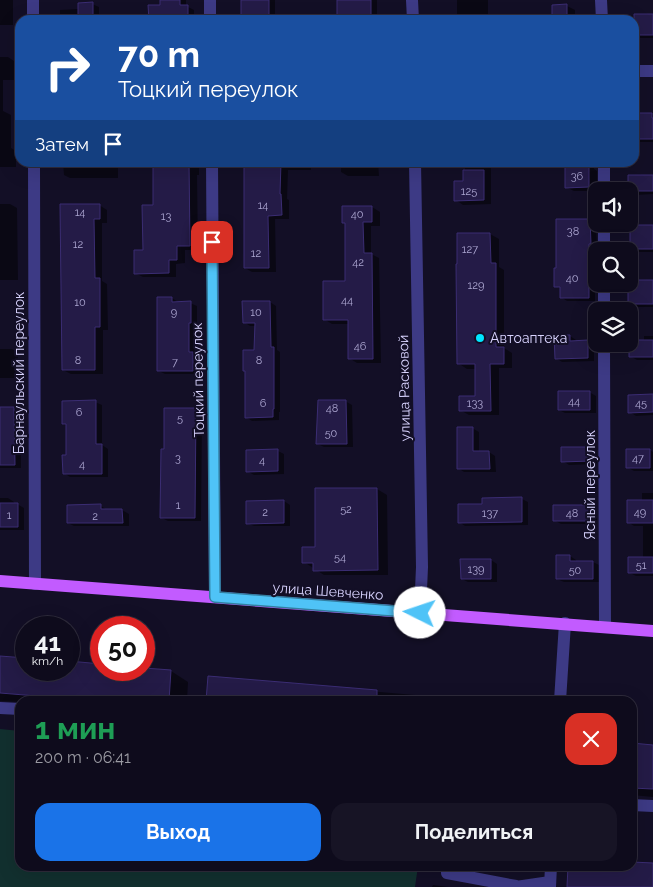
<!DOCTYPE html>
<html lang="ru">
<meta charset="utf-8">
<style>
:root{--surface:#0e0b1c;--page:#171425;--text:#f1f3f6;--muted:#9b9ba3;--line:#2e2b3b;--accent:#1a73e8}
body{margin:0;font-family:Raleway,sans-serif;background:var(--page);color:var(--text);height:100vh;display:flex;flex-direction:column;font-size:19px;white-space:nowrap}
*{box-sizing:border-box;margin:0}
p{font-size:16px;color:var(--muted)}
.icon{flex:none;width:28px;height:28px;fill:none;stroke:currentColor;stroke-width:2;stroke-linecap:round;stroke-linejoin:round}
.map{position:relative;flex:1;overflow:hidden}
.panel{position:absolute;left:15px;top:696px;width:622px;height:175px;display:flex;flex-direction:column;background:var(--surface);border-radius:15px;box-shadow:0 5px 20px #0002,0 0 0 1px var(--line)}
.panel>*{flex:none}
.top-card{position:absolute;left:15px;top:15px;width:624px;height:152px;border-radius:15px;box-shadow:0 5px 20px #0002,0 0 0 1px var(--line);background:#1a4fa0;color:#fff;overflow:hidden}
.buttons{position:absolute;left:588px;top:182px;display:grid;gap:10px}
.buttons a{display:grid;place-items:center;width:50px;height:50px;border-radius:10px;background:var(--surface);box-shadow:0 5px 20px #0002,0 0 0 1px var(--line);font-size:25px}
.speed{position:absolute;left:15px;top:616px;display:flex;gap:10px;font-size:25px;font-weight:700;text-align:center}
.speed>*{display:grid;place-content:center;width:65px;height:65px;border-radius:50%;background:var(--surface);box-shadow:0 5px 20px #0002,0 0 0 1px var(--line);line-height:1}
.speed small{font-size:12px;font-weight:400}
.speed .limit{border:8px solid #d22;background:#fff;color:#111}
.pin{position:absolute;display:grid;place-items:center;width:42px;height:42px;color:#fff;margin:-21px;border-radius:10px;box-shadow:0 2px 8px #0006}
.me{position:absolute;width:55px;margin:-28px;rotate:274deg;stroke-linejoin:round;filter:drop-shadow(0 0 4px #0008)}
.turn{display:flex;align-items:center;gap:18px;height:105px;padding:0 20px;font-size:22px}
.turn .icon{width:65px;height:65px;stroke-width:2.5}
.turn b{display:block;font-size:35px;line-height:42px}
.then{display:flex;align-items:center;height:48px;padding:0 20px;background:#0003;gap:10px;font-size:19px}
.round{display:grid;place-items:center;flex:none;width:52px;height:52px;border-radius:15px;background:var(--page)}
.headline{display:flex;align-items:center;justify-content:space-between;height:85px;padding:0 20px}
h1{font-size:30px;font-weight:700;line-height:38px;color:#1e9e55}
.action{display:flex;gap:10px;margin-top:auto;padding:10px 20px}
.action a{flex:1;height:58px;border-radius:15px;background:var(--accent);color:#fff;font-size:20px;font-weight:700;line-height:58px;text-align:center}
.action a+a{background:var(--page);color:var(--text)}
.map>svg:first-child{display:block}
.green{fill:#12302f}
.shadow{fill:#0007}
.building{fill:#241b47;stroke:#3b2d73}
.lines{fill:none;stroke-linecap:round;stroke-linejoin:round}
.minor{stroke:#3d3a85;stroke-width:12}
.major{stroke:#c25bff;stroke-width:12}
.route-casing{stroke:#337fa1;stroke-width:12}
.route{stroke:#4fc3f7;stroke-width:9}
.poi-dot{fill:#00e5ff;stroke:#130f26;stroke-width:2}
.labels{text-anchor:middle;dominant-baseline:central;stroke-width:4;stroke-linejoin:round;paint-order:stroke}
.number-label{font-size:11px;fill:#aca6d1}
.poi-label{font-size:14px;fill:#d9d4ff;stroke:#130f26;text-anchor:start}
.street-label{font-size:14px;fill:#d9d4ff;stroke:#130f26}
</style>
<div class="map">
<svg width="653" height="887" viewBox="0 0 653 887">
<rect width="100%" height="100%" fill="#130f26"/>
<path class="green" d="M0,729l20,2v135h398l-3,21h-415z"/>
<path class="shadow" d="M0,0h13v25h-13z
M161,0h25v6l8,4v10h-44l11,-14z
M242,0h33v20h-33z
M338,0h39v20h-38z
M457,0h31v20h-31z
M92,4l7,3v13h-39v-10l19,-1z
M553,6h14l8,4v6h11l8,4h-41z
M653,15v23h-19v-18h-7v-4z
M0,57h8l6,4v19h-11v31l8,4v33l5,3v16h-16z
M651,114l2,1v27h-19v-27z
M63,162h55v16h-48l-6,-3z
M154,162h45v13h-2l1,75h-13v13l-9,1v13h-33l-8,-4 9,-22 11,-45z
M244,162h67v8h-23l-1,29 2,1v19h-14l1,53h-24l-7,-4z
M341,162h37l1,14h-31l-7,-4z
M465,162h26v42l-28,1 -7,-5 9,-18z
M566,162h28v7l3,2v20h-23l-8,-4z
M653,176v18l-18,1 -6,-4z
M0,204h10l7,4 1,72h-18z
M62,205h37l8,5v13h-5v58l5,3 1,46h-5v44h-32l-8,-4z
M372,207l8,5v14h-9v28l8,4 2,105h-24l-8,-5v-34h-17l-8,-5 22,-37v-59z
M590,220l6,4 1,23h-2v54h-28l-6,-4v-8l-5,-3z
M653,226v26h-16l-6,-4z
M490,234l9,5v28l5,3v78l8,5v15h-13v47h-30l-9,-5 16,-12 1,-29h-10l-9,-6z
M653,281v26h-17l-7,-3z
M172,298l6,4 12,1 7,3v20h-2v29l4,2v17h-34l-6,-3z
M270,302l6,4 1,44 3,2v60h-1v8l-27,1 -6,-4 9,-65 1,-26h-6l-6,-4z
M570,336l6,4v2h12l6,3v16l-32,1 -6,-4z
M644,336h9v24h-16l-7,-4 14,-15z
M0,349h12l6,3v26h-18z
M589,392l7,4v17h-31l-6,-3z
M653,396v19l-17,1 -6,-4z
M345,401l7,4 1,42h-29l-6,-3z
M95,402l7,3v40l6,4v28h-38l-6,-4 4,-17 -1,-30 -4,-2z
M0,408h13l7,4 1,56h-21z
M196,409l6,4 -1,108h-33l-6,-3 3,-68z
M472,428l7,4v20h10l6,4 1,16h-32l-6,-4z
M591,448l6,3v13l-28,1 -6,-4z
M650,450l3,2v19h-19l-7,-4z
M278,451l6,3v20l-30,1 -7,-4z
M377,489l10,6 1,80h-64l-20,-13z
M642,493h11v83h-17l-6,-3 13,-14v-33h-9l-6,-4 14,-21z
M0,498h8l6,4v2h3l7,4v22h-24z
M522,499l6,3v23l-63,1 -6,-4 24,-17z
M284,501l6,4v21h-36l-7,-3z
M101,506l6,4h15l7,4v12h-55l-6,-3z
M590,506l7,4v14h-36l-7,-4z
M570,556l6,4v2h17l6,3v17h-35l-7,-3z
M491,560l6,4v18h-29l-6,-3z
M0,657l26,2v11h43v-7l32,2v5h43v-1l27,2 17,11 -1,19h-167v1l-20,-1z
M209,677l240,21 6,3h-248z
M632,745l21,1v51l-21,-2z
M433,885l15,2h-16z"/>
<path class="building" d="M160,0h20v5h8v15h-39l-1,-15h12z
M241,0h28v20h-28z
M337,0h34v17h-34z
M93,2v18h-15v-17z
M567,4v16h-15v-15z
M634,14h19v21h-19z
M634,113h18v5h1v21h-19z
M153,162h36l1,84h-13v14h-8v13l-35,1v-24h9l-1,-45h11z
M244,162h37l-1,32h1l1,21 -14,1 1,52h-25z
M565,165h24v22l-24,1z
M463,170h21v30l-30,1v-20h9z
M628,175h25v16h-25z
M60,204h40v15h-6l1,59h5v49h-5v43h-33z
M342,206h30v16h-9l1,31h8l1,106h-25v-39h-25v-39h22v-58h-3z
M556,219h34l1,25h-2v54h-29v-11h-6v-19h2z
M630,225h23v24h-23z
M457,233h33l1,30h5v84h8v17h-14l1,47h-32v-15h16v-32h-18l-1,-100h1z
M634,280h19v24h-25v-19h6z
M157,297h15v5l19,-1v22h-2v29h4v19h-36z
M242,301h28l1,46h3v62h-1v8l-28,1v-47h-2v-21h11l1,-27h-12z
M554,335h16v6l18,-1v18l-33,1z
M629,340h24v17h-24z
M558,391h32v19h-32z
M653,394v18l-25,1v-18z
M96,400v44h6v30h-39l-1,-19h4v-31h-4v-23z
M318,400h28l1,44h-31z
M0,407h14l1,58h-15z
M164,408h32l-1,110h-35l1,-69h3z
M457,427h16v24h16l1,18h-33z
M561,447h30v14l-30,1z
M278,449v22l-32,1v-22z
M626,449h24v19h-24z
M315,488h62l1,82 -65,1v-8h-11v-16h13z
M522,497v25l-64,1v-19h24v-6z
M284,500v23l-38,1v-23z
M627,500h26v23h-26z
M0,503h18v24h-18z
M101,504v5h21l1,14h-56v-18z
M553,505h38v16h-38z
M556,555h14v6h23v18h-37z
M628,557h25v16h-25z
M460,559h31v20h-30z
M0,656l26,2v12h43v-9l32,3v6h43v-2l27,2 -2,31h-71l-98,-8z
M208,676l169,14v11h-171z
M632,743l21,2v44l-21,-1z
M632,862l21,1v24h-86l1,-21h64z"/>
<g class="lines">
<path class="minor" d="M33,0v20
M210,0v20
M412,0l1,20
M601,0l1,20
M634,71h19
M34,162l1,422
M212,162l3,435
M415,162l7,405 -2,46
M604,162v29
M604,224v27
M604,284v27
M604,344l1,283
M560,701l5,-78
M0,708l20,1
M632,805l21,1
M447,873l69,13
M516,887l34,-5
M550,887l1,-21"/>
<path class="major" d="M0,581l653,50"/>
</g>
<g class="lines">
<defs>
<path id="route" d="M212,242l3,355 205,16"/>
</defs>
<use href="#route" class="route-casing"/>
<use href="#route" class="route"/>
</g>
<circle class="poi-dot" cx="480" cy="338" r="5"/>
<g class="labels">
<g class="number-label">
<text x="577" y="176">36</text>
<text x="469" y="191">125</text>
<text x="263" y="205">14</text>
<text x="80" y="212">14</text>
<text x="357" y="214">40</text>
<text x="166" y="216">13</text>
<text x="573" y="231">38</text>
<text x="78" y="244">12</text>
<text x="470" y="249">127</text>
<text x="256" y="253">12</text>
<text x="358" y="262">42</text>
<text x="572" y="278">40</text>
<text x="476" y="285">129</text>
<text x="347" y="300">44</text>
<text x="80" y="302">10</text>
<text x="174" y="312">9</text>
<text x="256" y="312">10</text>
<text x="360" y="346">46</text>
<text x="78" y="360">8</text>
<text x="259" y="360">8</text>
<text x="175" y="362">7</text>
<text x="574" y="401">44</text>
<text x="263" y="403">6</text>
<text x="475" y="403">133</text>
<text x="641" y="403">45</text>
<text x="332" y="408">48</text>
<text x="79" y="412">6</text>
<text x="180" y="418">5</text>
<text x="331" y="433">50</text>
<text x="178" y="458">3</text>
<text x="638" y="458">47</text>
<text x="262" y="460">4</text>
<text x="82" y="464">4</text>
<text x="178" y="505">1</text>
<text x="346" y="509">52</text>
<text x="265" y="512">2</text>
<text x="640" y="512">49</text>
<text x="490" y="513">137</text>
<text x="572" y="513">48</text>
<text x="9" y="515">1</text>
<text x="95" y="516">2</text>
<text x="340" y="557">54</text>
<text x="641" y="565">51</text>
<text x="476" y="569">139</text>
<text x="575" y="570">50</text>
</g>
<g class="poi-label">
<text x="490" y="338">Автоаптека</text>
</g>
<g class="street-label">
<text transform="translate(19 373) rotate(-90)">Барнаульский переулок</text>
<text transform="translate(198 380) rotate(-91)">Тоцкий переулок</text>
<text transform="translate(404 388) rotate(-91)">улица Расковой</text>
<text transform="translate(590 485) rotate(-90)">Ясный переулок</text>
<text transform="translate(328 591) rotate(4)">улица Шевченко</text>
</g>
</g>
</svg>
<div class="buttons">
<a><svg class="icon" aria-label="sound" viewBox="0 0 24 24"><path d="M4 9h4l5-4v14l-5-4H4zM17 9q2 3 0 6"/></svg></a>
<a><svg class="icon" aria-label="search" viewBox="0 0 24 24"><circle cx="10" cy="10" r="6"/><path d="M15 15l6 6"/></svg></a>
<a><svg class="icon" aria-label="layers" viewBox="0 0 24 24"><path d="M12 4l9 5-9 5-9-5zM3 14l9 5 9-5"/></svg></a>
</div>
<div class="speed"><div>41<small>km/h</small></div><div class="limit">50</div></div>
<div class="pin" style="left:212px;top:242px;background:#d93025"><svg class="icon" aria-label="arrive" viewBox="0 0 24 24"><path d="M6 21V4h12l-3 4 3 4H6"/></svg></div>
<svg class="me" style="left:420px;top:613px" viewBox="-20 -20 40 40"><circle r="19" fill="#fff"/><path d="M0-13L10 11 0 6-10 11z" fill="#4fc3f7"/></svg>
<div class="top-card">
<div class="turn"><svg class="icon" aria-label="right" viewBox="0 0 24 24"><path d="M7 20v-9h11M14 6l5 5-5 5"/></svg><div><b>70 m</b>Тоцкий переулок</div></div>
<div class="then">Затем<svg class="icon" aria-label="arrive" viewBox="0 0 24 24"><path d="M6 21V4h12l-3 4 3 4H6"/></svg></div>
</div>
<section class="panel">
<div class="headline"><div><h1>1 мин</h1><p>200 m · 06:41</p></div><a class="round" style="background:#d93025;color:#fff"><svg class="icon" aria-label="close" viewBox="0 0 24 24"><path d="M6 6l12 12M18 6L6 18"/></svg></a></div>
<div class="action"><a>Выход</a><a>Поделиться</a></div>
</section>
</div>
